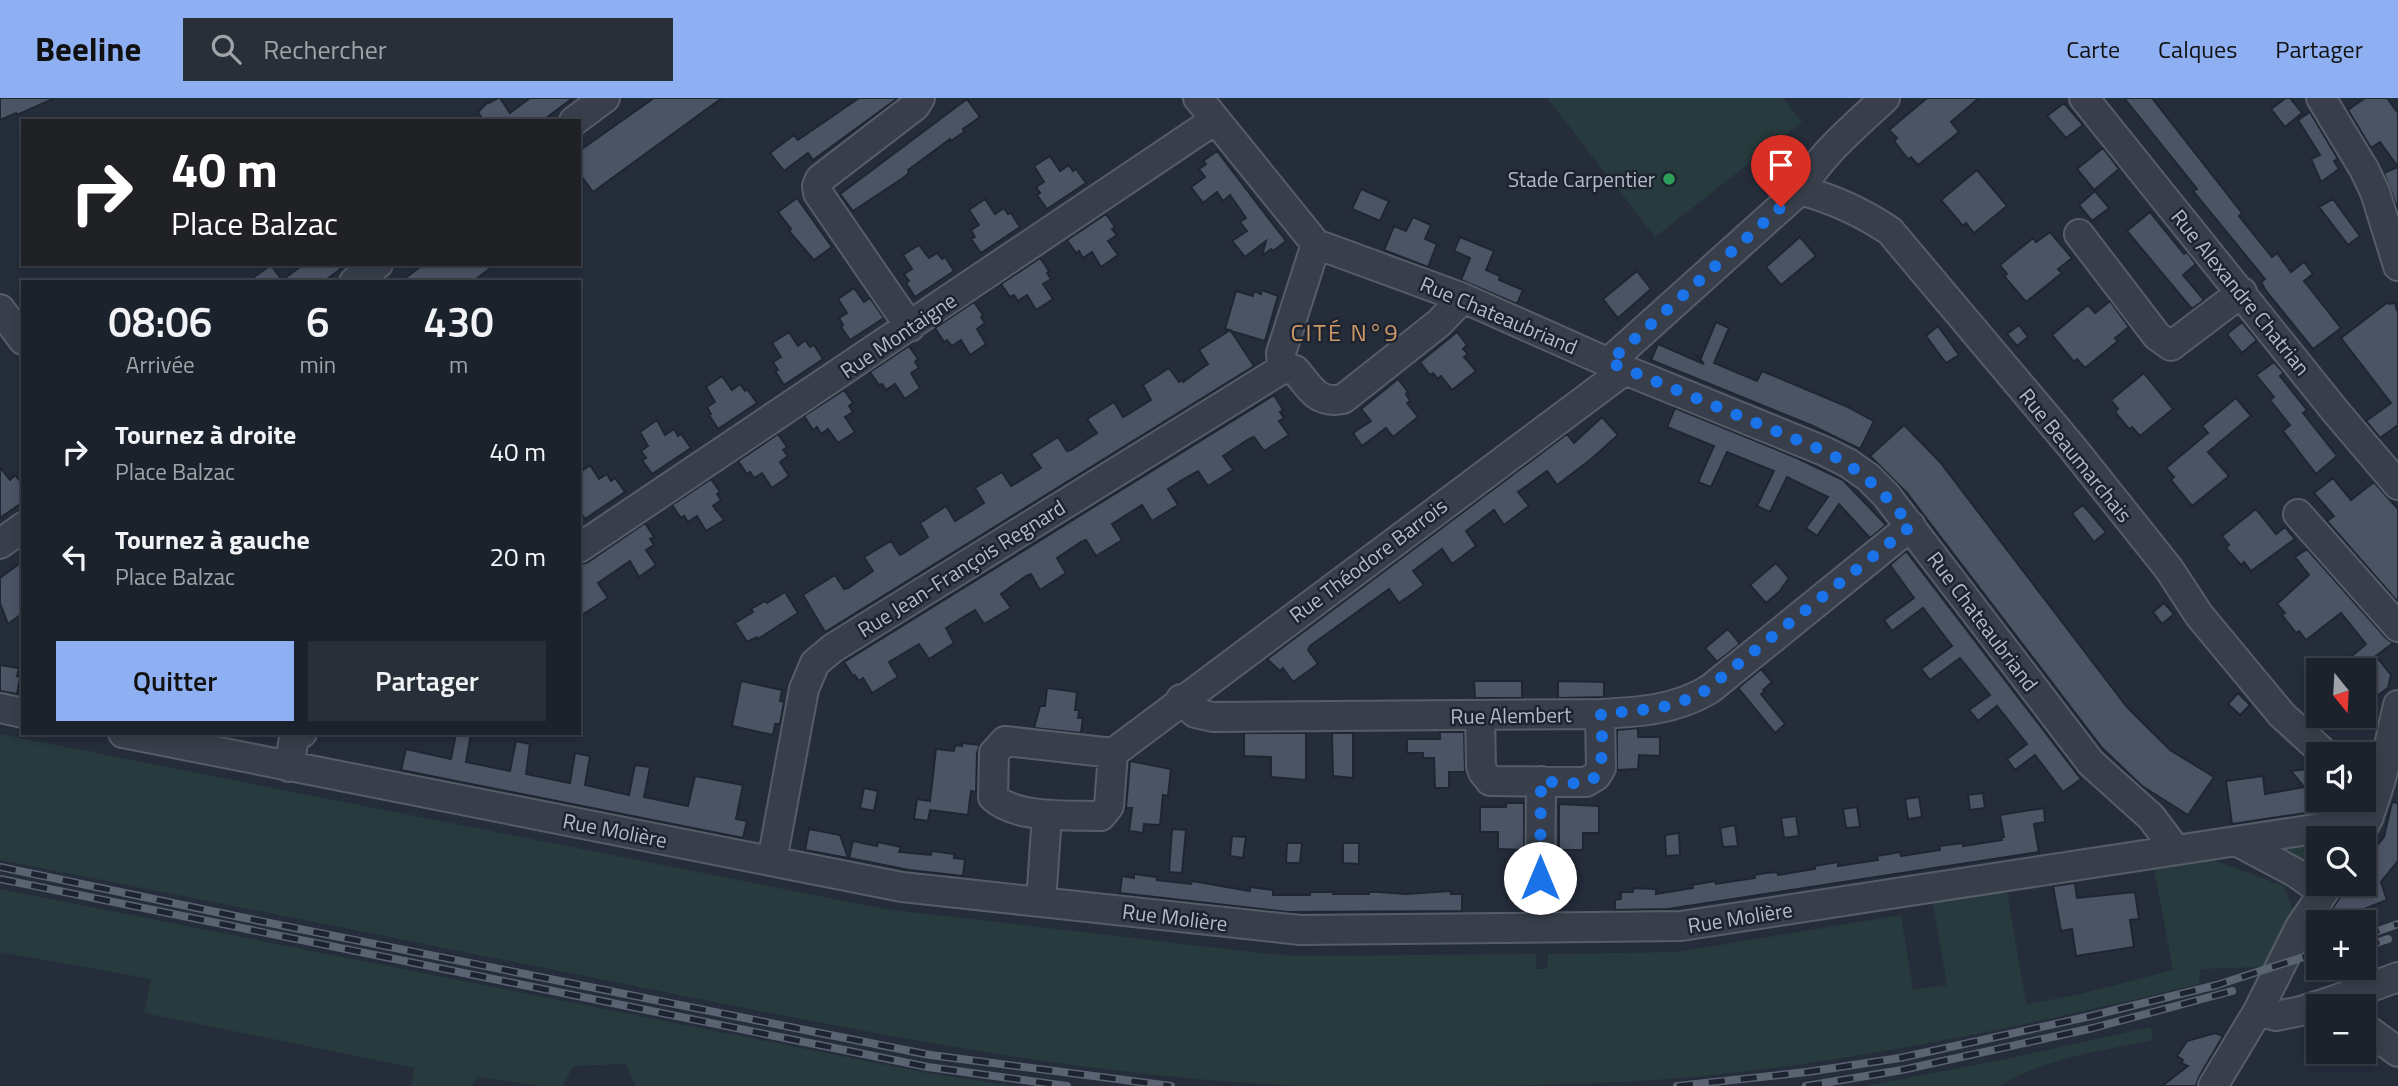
<!DOCTYPE html>
<html lang="fr">
<meta charset="utf-8">
<style>
:root{--surface:#1c222c;--page:#292f38;--text:#f1f3f6;--muted:#a0a4a9;--line:#3a3f48;--accent:#8eaff1}
body{margin:0;font-family:"Titillium Web",sans-serif;background:var(--page);color:var(--text);height:100vh;display:flex;flex-direction:column;font-size:26px;white-space:nowrap}
*{box-sizing:border-box;margin:0}
p{font-size:23px;color:var(--muted)}
.icon{flex:none;width:38px;height:38px;fill:none;stroke:currentColor;stroke-width:2;stroke-linecap:round;stroke-linejoin:round}
.map{position:relative;flex:1;overflow:hidden}
.sheet{position:absolute;left:21px;top:182px;width:560px;height:455px;display:flex;flex-direction:column;background:var(--surface);border-radius:0px;box-shadow:0 4px 10px #0003,0 0 0 2px var(--line)}
.sheet>*{flex:none}
.banner{position:absolute;left:21px;top:21px;width:560px;height:147px;border-radius:0px;box-shadow:0 4px 10px #0003,0 0 0 2px var(--line);background:#202124;color:#fff;overflow:hidden}
.needle{width:46px;rotate:162deg}
.tools{position:absolute;left:2306px;top:560px;display:grid;gap:14px}
.tools a{display:grid;place-items:center;width:70px;height:70px;border-radius:0px;background:var(--surface);box-shadow:0 4px 10px #0003,0 0 0 2px var(--line);font-size:35px}
.pin{position:absolute;display:grid;place-items:center;width:60px;height:60px;color:#fff;margin:-72px -30px;border-radius:50% 50% 50% 0;rotate:-45deg;box-shadow:0 0 7px #0007}
.pin .icon{rotate:45deg}
.me{position:absolute;width:77px;margin:-38px;rotate:0deg;stroke-linejoin:round;filter:drop-shadow(0 0 5px #0008)}
.turn{display:flex;align-items:center;gap:24px;height:147px;padding:0 35px;font-size:32px}
.turn .icon{width:91px;height:91px;stroke-width:2.5}
.turn b{display:block;font-size:49px;line-height:60px}
.eta{display:flex;justify-content:space-evenly;align-items:center;height:119px;text-align:center}
.eta b{font-size:42px;font-weight:600;line-height:49px}
.button{display:flex;gap:14px;margin-top:auto;padding:14px 35px}
.button a{flex:1;height:80px;border-radius:0px;background:var(--accent);color:#111;font-size:28px;font-weight:600;line-height:80px;text-align:center}
.button a+a{background:var(--page);color:var(--text)}
ul{padding:0;list-style:none}
li{display:flex;align-items:center;gap:21px;height:105px;padding:0 35px}
li div{flex:1}
li b{display:block;font-size:26px}
li em{font-style:normal}
header{display:flex;align-items:center;gap:42px;box-sizing:border-box;height:98px;padding:0 35px;background:var(--accent);color:#111}
header strong{font-size:33px}
nav{display:flex;gap:38px;margin-inline-start:auto;font-size:24px}
.search{width:490px;height:63px;background:var(--page);display:flex;align-items:center;gap:18px;box-sizing:border-box;padding:0 24px;border-radius:0px;color:var(--muted);font-size:26px}
.map>svg:first-child{display:block}
.green{fill:#273a3d}
.building{fill:#4b5465;stroke:#1f2632;stroke-width:2}
.lines{fill:none;stroke-linecap:round;stroke-linejoin:round}
.minor-casing{stroke:#565d69;stroke-width:32}
.minor{stroke:#383f4b;stroke-width:28}
.rail-casing{stroke:#5a6372;stroke-width:8}
.rail{stroke:#1d2430;stroke-width:5;stroke-dasharray:16;stroke-linecap:butt}
.route{stroke:#1a73e8;stroke-width:12;stroke-dasharray:0 21.6}
.leisure-dot{fill:#2e9e5b;stroke:#1d2430;stroke-width:2.5}
.labels{text-anchor:middle;dominant-baseline:central;stroke-width:5;stroke-linejoin:round;paint-order:stroke}
.poi-label{font-size:21px;fill:#b4bac7;stroke:#1d2430;text-anchor:end}
.street-label{font-size:21px;fill:#b4bac7;stroke:#1d2430}
.quarter-label{font-size:24px;letter-spacing:2px;fill:#ce9968;stroke:#1d2430}
</style>
<header>
<strong>Beeline</strong>
<div class="search"><svg class="icon" aria-label="search" viewBox="0 0 24 24"><circle cx="10" cy="10" r="6"/><path d="M15 15l6 6"/></svg>Rechercher</div>
<nav><a>Carte</a><a>Calques</a><a>Partager</a></nav>
</header>
<div class="map">
<svg width="2398" height="988" viewBox="0 0 2398 988">
<rect width="100%" height="100%" fill="#252d3b"/>
<path class="green" d="M1547,0h236l19,24 -147,115z
M0,636l885,175 375,44 40,3 236,-2v15h11l1,-15 130,-2 223,-37 12,75 34,-5 -15,-88 74,-12 20,119 50,-9 97,-25 -20,-106 57,-5 74,27 11,29 -23,48 -11,4 -61,2 -1,15c-149,36 -299,69 -451,87 -104,13 -208,15 -313,15 -44,0 -89,0 -134,0 -217,-9 -430,-53 -642,-95 -220,-44 -439,-88 -659,-131z
M2319,742l-1,27 -40,-15 1,-8z
M0,791l927,184 88,13h-380l-9,-22 -53,2 -10,20h-22l-63,-9 -6,9h-61l4,-18 -271,-55 7,-34 -151,-27z
M2151,929l2,13c-52,11 -108,18 -154,46h-133l145,-28z"/>
<path class="building" d="M0,0h55l-38,17 -1,-2 -16,7z
M498,0h2l10,15 20,-15h43l-31,23h-58l-6,-9 10,-10 1,1z
M654,0h68l-129,94 -14,-19v-22z
M859,0h39l-85,62 -5,-7 -24,18 -14,-18 24,-18 4,5z
M1927,0h52l-28,24 8,10 -41,33 -7,-8 -3,2 -14,-18 3,-3 -8,-8z
M2124,0h28l90,115 -3,3 33,41 5,-4 14,19 13,-10 9,12 -9,7 37,47 -28,21 -47,-58 -5,-9 4,-3 -72,-88 4,-2z
M2286,0h4l12,15 -17,14 -14,-18z
M2365,0h22l11,15v97l-14,-37 14,-6 -18,-25 -9,6 -23,-38z
M967,1l13,18 -17,12 1,3 -13,9 -1,-2 -42,31 1,3 -6,5 -50,33 -13,-17z
M2064,5l19,22 -17,13 -19,-22z
M2310,14l28,47 -4,2 5,8 -18,13 -10,-23 9,-4 -22,-35z
M2103,50l16,21 -25,21 -17,-21z
M1217,53l69,90 -13,10 -2,-2 -9,7 4,-15 -21,16 -13,-16 15,-10 -7,-9 6,-4 -16,-23 -7,6 -6,-9 -14,11 -12,-16 14,-10 -6,-8 7,-5 -3,-3z
M1050,58l10,15 9,-6 4,6 3,-2 10,14 -39,26 -10,-14 3,-2 -4,-6 8,-5 -10,-16z
M1977,72l30,36 -33,27 -8,-10 -3,3 -22,-26z
M1361,91l28,12 -9,20 -28,-12z
M2095,93l14,17 -17,13 -13,-16z
M797,100l35,49 -18,13 -25,-29 2,-2 -13,-17z
M985,101l10,15 9,-6 4,6 3,-1 9,14 -39,26 -10,-14 4,-2 -4,-7 8,-5 -10,-15z
M2333,101l27,37 -12,9 -29,-38z
M2150,114l34,42 3,-2 9,12 -13,11 21,25 -12,9 -65,-78z
M1106,116l9,13 -3,2 5,6 -9,6 10,14 -17,12 -9,-15 -9,6 -4,-7 -3,2 -9,-13z
M1413,119l18,8 -6,14 12,5 -9,23 -44,-17 10,-24 12,5z
M2050,134l22,26 -14,11 4,4 -36,29 -22,-26 3,-2 -7,-9 33,-27 3,4z
M1460,139l34,14 -8,19 14,6 -1,4 24,10 -6,14 -56,-24 9,-22 -16,-7z
M1800,139l16,19 -35,29 -15,-18z
M919,147l10,13 8,-5 5,6 3,-2 9,14 -39,26 -9,-14 3,-2 -5,-7 8,-5 -9,-14z
M1040,160l9,13 -2,2 4,6 -8,5 10,15 -17,11 -9,-15 -9,6 -4,-6 -4,2 -9,-13z
M304,166h43l-24,18h-76l24,-17 11,15z
M424,166h72l-24,18h-72z
M1637,173l14,18 -33,29 -15,-19z
M854,190l10,14 6,-4 14,20 -34,22 -9,-13 2,-2 -4,-7 8,-5 -9,-14z
M1262,192l16,6 -13,45 -34,-10 23,35 -429,266 -22,-37 32,-20 9,14 4,-1 25,-17 -9,-14 27,-16 9,14 4,-2 24,-16 -8,-14 26,-17 9,15 29,-18 -9,-15 27,-16 9,14 4,-2 26,-16 -10,-14 27,-17 9,14 4,-1 26,-17 -10,-14 27,-17 9,15 4,-2 24,-15 -8,-15 26,-17 10,14 3,-2 1,2 25,-18 -9,-14 31,-20 -5,-1 11,-38 17,5 1,-5 7,3z
M2110,203l19,26 -14,11 3,3 -33,27 -8,-9 -3,3 -22,-27 36,-30 7,8z
M974,204l9,13 -2,2 4,6 -8,6 9,15 -16,11 -9,-15 -9,6 -5,-6 -3,2 -9,-14z
M2388,204l1,2 6,-1 3,10v112l-18,13 -14,-17 25,-18 -50,-65z
M1716,224l13,6 -15,35 43,18 5,-10 86,36 26,14 -14,28 -47,-23 -162,-66 7,-16 46,20 -8,-9 5,3z
M2242,224l15,18 -15,13 -15,-19z
M2019,227l9,12 -11,9 -10,-12z
M1938,228l21,29 -13,8 -20,-27z
M789,234l9,14 7,-6 5,7 4,-2 9,14 -39,26 -9,-14 3,-1 -5,-8 8,-5 -9,-14z
M1457,234l10,13 -4,4 5,5 -4,3 12,14 -24,19 -11,-14 -3,3 -5,-6 -3,2 -10,-13z
M909,248l9,13 -3,3 4,6 -8,5 9,15 -15,11 -10,-15 -9,6 -4,-6 -3,1 -9,-13z
M2274,264l10,11 -4,3 27,34 -4,3 34,43 -21,18 -33,-43 7,-6 -20,-25 4,-3 -18,-22z
M2144,275l29,36 -33,27 -8,-9 -3,2 -14,-17 3,-3 -7,-9z
M722,278l10,14 8,-6 5,7 2,-2 10,14 -39,26 -9,-14 2,-1 -4,-7 8,-5 -9,-15z
M1398,281l10,13 -2,2 4,7 -3,2 11,14 -25,20 -7,-9 -24,18 -9,-13 18,-12 -10,-12z
M844,292l9,13 -4,3 4,6 -8,5 10,15 -17,11 -10,-14 -7,5 -4,-7 -4,3 -9,-14z
M1274,297l9,15 -3,2 4,6 -5,3 10,14 -25,16 -10,-14 -5,2 -26,17 10,14 -25,16 -10,-15 -16,9 -14,9 10,16 -26,16 -10,-16 -30,19 10,16 -26,16 -10,-16 -5,2 -24,16 9,15 -26,17 -9,-16 -5,2 -25,18 10,14 -27,16 -9,-14 -15,9 -14,9 8,15 -25,16 -10,-15 -30,18 9,15 -26,16 -9,-15 -4,3 -4,-6 -2,1 -9,-14z
M2236,300l15,18 -43,36 21,24 -37,30 -21,-26 3,-3 -8,-9 42,-35 -6,-7z
M1675,310l122,50 46,22 43,45 -16,13 -31,-34 -22,32 -11,-8 22,-31 -41,-20 -17,35 -13,-6 17,-35 -47,-19 -16,35 -13,-5 16,-36 -47,-19z
M1602,319l16,18 -28,25 -33,25 -10,-14 -29,21 11,14 -25,19 -10,-15 -28,21 10,15 -24,18 -10,-15 -29,22 11,14 -12,9 -13,9 -10,-14 -79,57 -2,4 10,14 -25,18 -10,-14 -3,3 -13,-12 300,-225 7,9z
M657,322l8,15 9,-6 4,7 3,-2 10,14 -39,26 -10,-14 4,-2 -5,-7 7,-5 -8,-14z
M1904,327l36,37 187,245 43,43 44,27 -26,38 -46,-29 -40,-38 -195,-255 -37,-37z
M778,336l9,13 -4,3 5,6 -8,6 9,14 -17,12 -10,-15 -8,5 -4,-6 -3,2 -9,-13z
M590,367l9,14 8,-5 4,7 4,-3 10,14 -40,27 -6,-9v-37z
M0,369l10,13 5,-5 8,10v17l-23,16z
M2333,380l18,22 23,-18 24,27v93l-71,-81 7,-5 -20,-23z
M711,381l9,13 -3,2 4,6 -8,6 11,14 -18,11 -9,-15 -9,6 -4,-6 -3,2 -9,-13z
M2083,407l23,27 -12,10 -22,-29z
M2256,411l20,25 9,-7 10,12 -44,32 -7,-9 -3,3 -15,-17 3,-3 -7,-9z
M645,425l9,14 -4,2 4,6 -8,5 10,15 -17,12 -9,-16 -32,22 10,15 -29,19v-52l9,-3z
M2307,451l79,89 7,5 -17,13 15,19 -3,13 -24,17v-35h-29l31,-26 -25,-31 -35,27 -7,-9 -3,2 -14,-18 3,-2 -8,-9 32,-29 -14,-18z
M1906,453l175,228 -18,13 -28,-37 -20,15 -8,-11 20,-15 -30,-38 -19,15 -9,-11 21,-15 -30,-37 -30,22 -9,-11 31,-23 -29,-38 -31,23 -8,-11 30,-22 -24,-33z
M23,463v52l-15,11 -8,-21v-25z
M1776,465l13,15 -10,14 -13,11 -16,-18z
M785,494l13,21 -40,26 -1,-2 -10,5 -12,-19 18,-11 -2,-3 14,-8 2,2z
M2164,505l10,11 -12,10 -9,-12z
M1728,531l12,15 -23,18 -12,-14z
M0,567l19,3 -2,8 3,1 -3,17 -17,-3z
M1761,571l11,13 -9,8 2,2 -4,2 24,30 -10,9 -37,-45z
M741,583l41,9 -2,11 4,1 -4,22h-5l-2,11 -41,-9z
M1474,583h48v17h-47z
M1558,583l46,1v15l-46,1z
M1047,590l30,4 -2,18h4l-1,8h5l-2,15 -47,-5 6,-22h5z
M2238,595l12,12 -10,10 -12,-11z
M1638,630v9h22v19l-21,-1 -1,14 -21,1v-40z
M1440,634h24l1,40h-16v16h-14l-1,-30h-11v-5h-16v-14h33z
M456,635h15l-5,29 44,9 6,-30 14,3 -4,30 44,9 5,-30 15,3 -5,29 44,10 6,-30 15,2 -6,30 44,9 7,-30 48,9 -7,34 11,2 -4,17 -342,-68 5,-21 45,10z
M1244,635h62v47l-35,-3v-20l-27,-1z
M1332,635h21v45l-20,-2z
M962,645l18,2 -3,8 -1,39 -5,-1 -3,24 -38,-5 -2,11 -14,-2 3,-20 13,2 6,-52 18,2 1,-6 7,1z
M1130,663l41,8 -3,27 -5,-1 -3,30 -16,-1 -1,9 -14,-2 3,-23h-6z
M2317,670l2,1v42l-87,13 -6,-43 37,-5 2,18 39,-7 -13,-16z
M864,690l14,3 -4,20 -14,-3z
M1983,695l2,15 -15,2 -2,-15z
M1919,699l3,20 -14,2 -3,-20z
M2392,704l6,1v58l-17,21 6,18 -56,22h-8l20,-29 3,-9h18v-23l20,-24z
M1506,705h18v47l-26,-1v-17h-18v-25h26z
M1559,706l40,2v27h-16v17h-24z
M1857,709l3,20 -14,1 -3,-19z
M2044,710l1,14 -11,2 5,28 -371,57 -53,1v-10l6,-1v-7h12v-4l23,1v5l37,-6 -1,-3 23,-4 1,3 39,-6 -1,-3 12,-2 11,-1 1,3 37,-6v-3l11,-2 12,-2v4l40,-6 -1,-4 23,-4 1,4 39,-6 -1,-4 24,-3v3l39,-6 -1,-3h3l-4,-22z
M1796,718l3,20 -15,2 -3,-20z
M1735,727l3,21 -15,1 -3,-19z
M809,731l31,6 8,23 -43,-8z
M1172,731l14,1 -4,43 -13,-1z
M1679,735l1,22 -14,1 -1,-21z
M1232,738l14,1 -3,21 -13,-2z
M853,743l24,5 1,-4 23,5 -2,5 32,3 1,-4 22,3v4l11,1 -2,17 -54,-6 -60,-12z
M1287,745h15l-2,20h-14z
M1343,745h16v21l-16,-1z
M1134,776l23,3v3l34,4 1,-3 58,10v-4l23,3v5h37v-3h23v2h36v-2h9l28,2 45,-3v3h11v17l-174,1 -168,-19 2,-17 12,2z
M2075,785l2,15 58,-6 4,27 -9,1 4,27 -58,9 -4,-27 -11,2 -8,-45z
M2215,935l8,3 -24,41 -3,9h-34l26,-20 -7,-3 2,-3 -6,-4 10,-15z"/>
<g class="lines">
<defs>
<path id="minor" d="M1198,0l118,146 147,54 162,72 199,81 24,12 20,14 18,18 205,268 60,54 25,33
M2084,0l252,314 62,73
M2321,0l43,71 11,23 23,74
M574,23l31,-23
M1800,92c33,9 62,22 90,41l181,215 98,123 30,46 83,100 43,39
M2079,136l78,102 14,10 71,-54
M354,184l24,-18
M0,211l23,31
M910,229l-92,-134 -1,-7 3,-7 95,-73 5,-8
M1609,264l191,-172c22,-37 54,-63 85,-92
M1282,271l-1,-16 35,-109
M2298,416l100,113
M0,446l23,-17
M579,450l636,-428
M1181,601l14,14 18,4 387,-3c39,-2 76,-4 110,-25l201,-163
M0,610l23,5
M1480,617l1,51 2,6 7,9 96,1 10,-6 5,-8 -1,-54
M123,635l779,154 398,43 381,-4 653,-100 35,-9
M1005,643l108,12 -4,53 -8,10c-32,-1 -85,3 -108,-19l1,-44z
M1113,655l512,-383
M289,669l5,-29 8,-5
M2361,735c20,-40 27,-85 37,-128
M2236,743l60,32 27,19
M772,763l32,-172 11,-26 18,-15 449,-279 13,1c16,18 21,34 48,29l96,-76 24,-25
M1041,804l6,-87
M1540,829l1,-146
M2338,901l60,-22
M2258,913l18,5 25,-5 37,-12 5,7
M2364,929l34,25
M2213,988l45,-75 42,-84 29,-43"/>
</defs>
<use href="#minor" class="minor-casing"/>
<use href="#minor" class="minor"/>
<defs>
<path id="rail" d="M0,769l240,50 690,138 241,31
M0,781l928,188 139,19
M2364,838l34,-12
M2364,849l24,-8
M1677,988l130,-14 93,-14 191,-42 126,-31 102,-33
M1806,988l96,-16 191,-42 139,-37"/>
</defs>
<use href="#rail" class="rail-casing"/>
<use href="#rail" class="rail"/>
</g>
<g class="lines">
<path class="route" d="M1540,780l1,-97c14,1 33,4 46,1 21,-6 14,-50 14,-68l59,-6 38,-12 213,-170c-29,-35 -46,-54 -87,-75l-215,-89 172,-155"/>
</g>
<circle class="leisure-dot" cx="1669" cy="81" r="7"/>
<g class="labels">
<g class="poi-label">
<text x="1655" y="81">Stade Carpentier</text>
</g>
<g class="street-label">
<text transform="translate(2241 194) rotate(51)">Rue Alexandre Chatrian</text>
<text transform="translate(1499 217) rotate(23)">Rue Chateaubriand</text>
<text transform="translate(898 237) rotate(-34)">Rue Montaigne</text>
<text transform="translate(2076 357) rotate(51)">Rue Beaumarchais</text>
<text transform="translate(1368 462) rotate(-37)">Rue Théodore Barrois</text>
<text transform="translate(961 470) rotate(-32)">Rue Jean-François Regnard</text>
<text transform="translate(1983 523) rotate(53)">Rue Chateaubriand</text>
<text transform="translate(1511 617) rotate(-1)">Rue Alembert</text>
<text transform="translate(615 732) rotate(11)">Rue Molière</text>
<text transform="translate(1175 819) rotate(7)">Rue Molière</text>
<text transform="translate(1740 819) rotate(-9)">Rue Molière</text>
</g>
<g class="quarter-label">
<text x="1345" y="234">CITÉ N°9</text>
</g>
</g>
</svg>
<div class="tools">
<a><svg class="needle" viewBox="-14 -14 28 28"><path d="M0-13l5 13h-10z" fill="#e53935"/><path d="M0 13l5-13h-10z" fill="#a0a4a9"/></svg></a>
<a><svg class="icon" aria-label="sound" viewBox="0 0 24 24"><path d="M4 9h4l5-4v14l-5-4H4zM17 9q2 3 0 6"/></svg></a>
<a><svg class="icon" aria-label="search" viewBox="0 0 24 24"><circle cx="10" cy="10" r="6"/><path d="M15 15l6 6"/></svg></a>
<a>+</a>
<a>−</a>
</div>
<div class="pin" style="left:1781px;top:109px;background:#d93025"><svg class="icon" aria-label="arrive" viewBox="0 0 24 24"><path d="M6 21V4h12l-3 4 3 4H6"/></svg></div>
<svg class="me" style="left:1540px;top:780px" viewBox="-20 -20 40 40"><circle r="19" fill="#fff"/><path d="M0-13L10 11 0 6-10 11z" fill="#1a73e8"/></svg>
<div class="banner">
<div class="turn"><svg class="icon" aria-label="right" viewBox="0 0 24 24"><path d="M7 20v-9h11M14 6l5 5-5 5"/></svg><div><b>40 m</b>Place Balzac</div></div>
</div>
<section class="sheet">
<div class="eta">
<div><b>08:06</b><p>Arrivée</p></div>
<div><b>6</b><p>min</p></div>
<div><b>430</b><p>m</p></div>
</div>
<ul>
<li><svg class="icon" aria-label="right" viewBox="0 0 24 24"><path d="M7 20v-9h11M14 6l5 5-5 5"/></svg><div><b>Tournez à droite</b><p>Place Balzac</p></div><em>40 m</em></li>
<li><svg class="icon" aria-label="left" viewBox="0 0 24 24"><path d="M17 20v-9H6M10 6l-5 5 5 5"/></svg><div><b>Tournez à gauche</b><p>Place Balzac</p></div><em>20 m</em></li>
</ul>
<div class="button"><a>Quitter</a><a>Partager</a></div>
</section>
</div>
